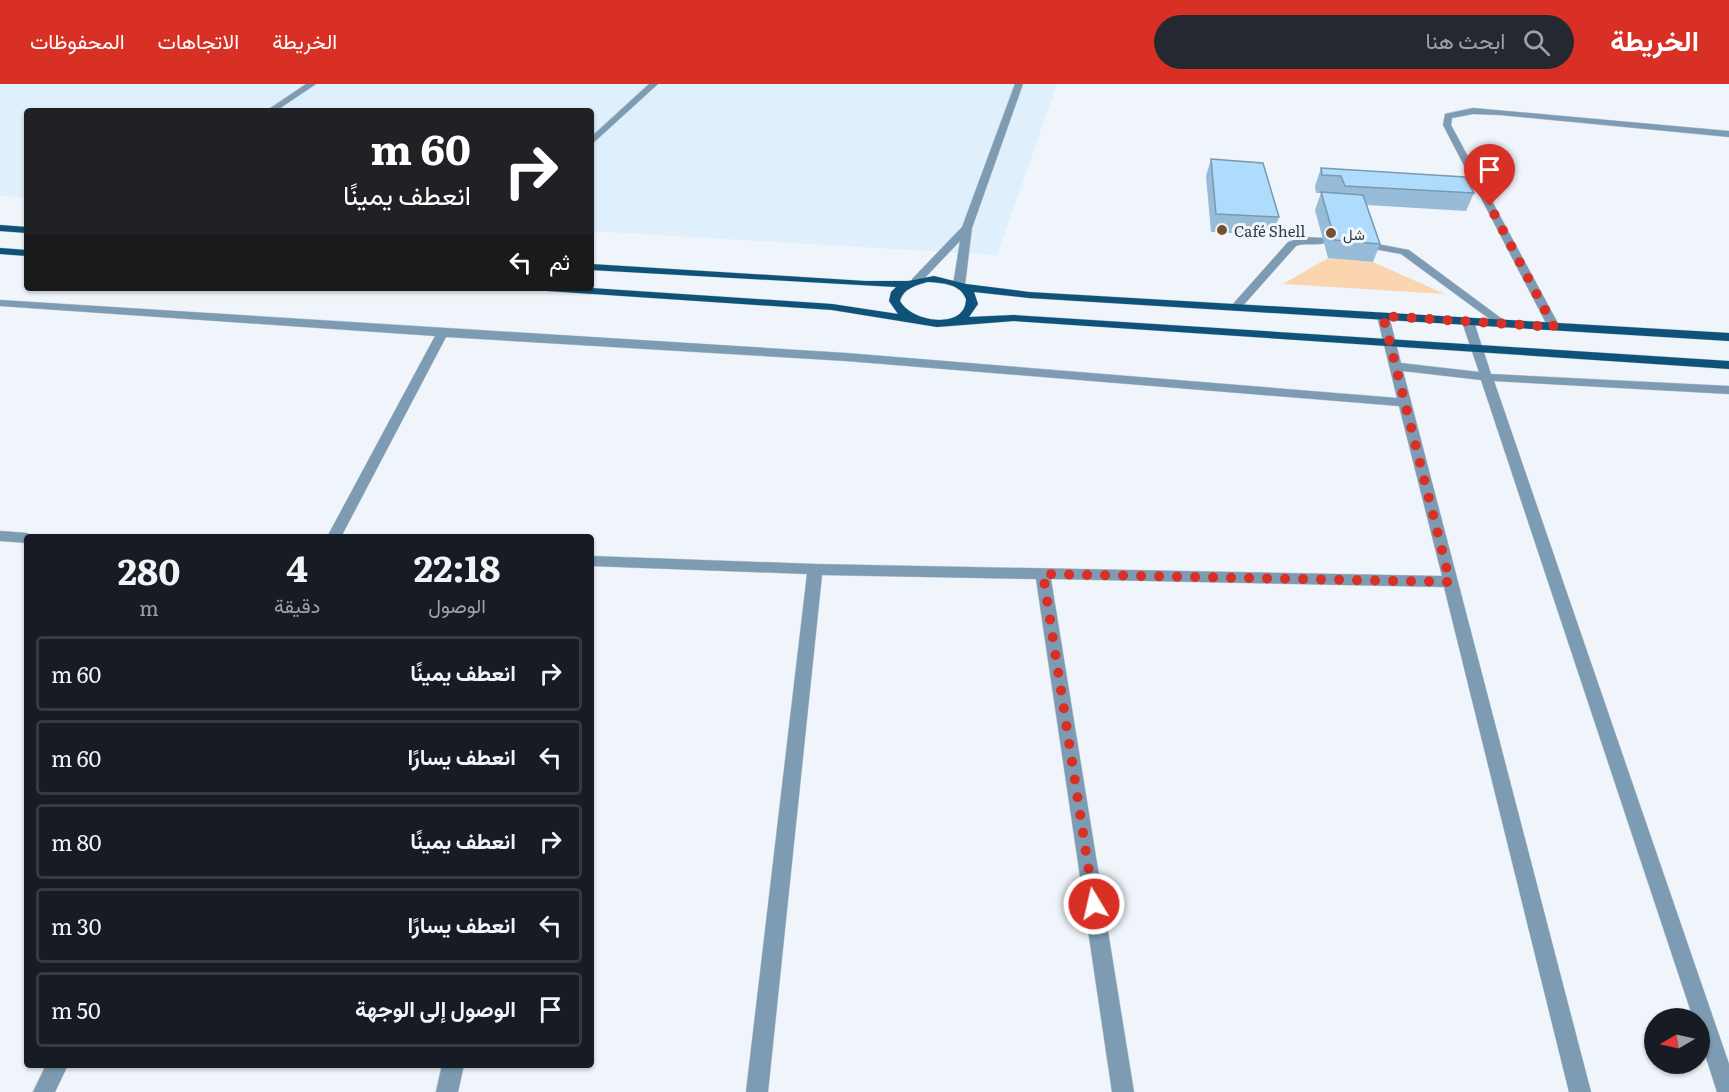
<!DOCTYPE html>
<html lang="ar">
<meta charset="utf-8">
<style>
:root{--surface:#171b24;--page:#242831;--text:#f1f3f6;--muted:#9ea1a6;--line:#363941;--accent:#d93025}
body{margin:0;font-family:Literata,Vazirmatn,serif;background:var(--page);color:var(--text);direction:rtl;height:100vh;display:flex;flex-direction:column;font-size:22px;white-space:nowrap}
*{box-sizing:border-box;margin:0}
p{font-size:20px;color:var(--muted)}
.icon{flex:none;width:33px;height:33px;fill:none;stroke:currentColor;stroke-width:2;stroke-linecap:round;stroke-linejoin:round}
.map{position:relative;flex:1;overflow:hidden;direction:ltr}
.drawer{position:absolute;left:24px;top:450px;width:570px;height:534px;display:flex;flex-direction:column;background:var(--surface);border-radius:6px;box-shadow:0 2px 4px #0004;direction:rtl}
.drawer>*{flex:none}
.hud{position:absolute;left:24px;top:24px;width:570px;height:183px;border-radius:6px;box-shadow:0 2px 4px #0004;direction:rtl;background:#202124;color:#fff;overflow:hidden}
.needle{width:39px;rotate:261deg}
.controls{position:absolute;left:1644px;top:924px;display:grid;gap:12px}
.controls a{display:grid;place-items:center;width:66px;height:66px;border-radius:50%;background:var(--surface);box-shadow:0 2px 4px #0004;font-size:30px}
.pin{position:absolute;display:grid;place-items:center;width:51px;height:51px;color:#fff;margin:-62px -26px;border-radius:50% 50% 50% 0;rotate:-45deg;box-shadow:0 0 6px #0007}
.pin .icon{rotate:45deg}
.me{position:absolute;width:66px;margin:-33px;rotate:351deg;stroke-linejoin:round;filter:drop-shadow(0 0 4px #0008)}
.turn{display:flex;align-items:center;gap:21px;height:126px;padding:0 24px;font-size:27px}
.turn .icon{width:78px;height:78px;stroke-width:2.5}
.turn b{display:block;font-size:42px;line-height:51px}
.then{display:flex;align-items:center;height:57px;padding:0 24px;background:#0003;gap:12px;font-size:22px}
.eta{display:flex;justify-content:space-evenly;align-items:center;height:102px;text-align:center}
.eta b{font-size:36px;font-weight:700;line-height:42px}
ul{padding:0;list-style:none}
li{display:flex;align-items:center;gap:18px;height:75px;margin:0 12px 9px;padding:0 12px;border:3px solid var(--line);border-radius:6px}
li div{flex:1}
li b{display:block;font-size:22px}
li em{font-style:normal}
header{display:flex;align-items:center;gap:36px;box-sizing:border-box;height:84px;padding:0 30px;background:var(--accent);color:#fff}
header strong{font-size:28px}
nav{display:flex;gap:33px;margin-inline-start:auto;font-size:21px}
.search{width:420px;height:54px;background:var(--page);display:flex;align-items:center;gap:15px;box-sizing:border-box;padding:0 21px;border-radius:33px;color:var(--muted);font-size:22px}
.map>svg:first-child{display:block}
.built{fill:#dfeffb}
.green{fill:#fbd4b0}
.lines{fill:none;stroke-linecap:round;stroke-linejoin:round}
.minor-casing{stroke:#c8d0d6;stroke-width:1}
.major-casing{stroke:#c8d0d6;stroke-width:1}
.minor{fill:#7d9cb3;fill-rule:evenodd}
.major{fill:#0e527a;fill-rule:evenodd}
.wall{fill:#96bcd9}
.building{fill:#afdbfc;stroke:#7a99b0;stroke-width:1.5}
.route{stroke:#d93025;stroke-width:10;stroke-dasharray:0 18}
.poi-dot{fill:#76522c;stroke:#eff5fa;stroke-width:2}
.labels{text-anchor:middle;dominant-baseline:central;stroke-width:6;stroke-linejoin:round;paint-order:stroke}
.far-poi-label{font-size:15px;fill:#2e3b45;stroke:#eff5fa;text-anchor:start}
</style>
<header>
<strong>الخريطة</strong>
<div class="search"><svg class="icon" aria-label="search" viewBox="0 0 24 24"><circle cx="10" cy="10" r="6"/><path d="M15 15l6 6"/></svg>ابحث هنا</div>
<nav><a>الخريطة</a><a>الاتجاهات</a><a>المحفوظات</a></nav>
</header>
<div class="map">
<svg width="1729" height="1008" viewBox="0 0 1729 1008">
<rect width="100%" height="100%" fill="#eff5fa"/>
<path class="built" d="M0,0h1057l-60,171 -406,-24v-120h-564v86l-27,-1z"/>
<path class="green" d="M1328,174l45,4 72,32 -162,-10z"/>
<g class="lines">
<defs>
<path id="minor" d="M306,0h10l-40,27h-10z
M649,0h9l-67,61v-8z
M1015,0h8l-51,144 -7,57 -6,3 -6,-3 7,-44 -40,42h-8v-4l50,-52z
M1473,24l256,23v6l-229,-22 -27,-1 -21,4 -1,7 109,202 -6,3 -6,-3 -105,-202 2,-11z
M1303,153l21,1 5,3c-8,6 -23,1 -33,5l-56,63h-8v-4l56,-63z
M1367,158l42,8 100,74 -6,3 -4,-1 -98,-72 -38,-7v-4z
M0,216l846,53 551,45 -20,-82 6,-3 6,3 12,47 78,9 -17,-50 6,-3 6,3 17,52 238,12v8l-235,-13 235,683v28h-12l-17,-53v-21h-7l-212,-638 -78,-9 188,721h-22l-125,-505 -393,-8 83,513h-22l-76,-513 -214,-4 -54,517h-22l61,-518 -216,-8v-10l224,8 627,12 -43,-170 -553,-45 -400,-24 -105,200h-14l108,-201 -435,-30z
M0,447l27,2 7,4h-7v6l-27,-2z
M46,981h22l-13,27h-22z
M442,981h22l-6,27h-22z"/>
<path id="major" d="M0,141l27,2v6l-27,-2z
M0,164l27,2v6l-27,-2z
M591,180l274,17h43l26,-5 32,8 63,8 700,41v8l-700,-43 -55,-6 4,12 -9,13 45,-2 715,46v8l-715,-48 -77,6 -105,-17 -284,-19 -6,-3h49l241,16 66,10 -9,-13 2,-9 5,-5 -305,-17zM927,198c14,1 33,1 39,17 0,31 -54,24 -66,2 4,-13 15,-15 27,-19z"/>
</defs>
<use href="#minor" class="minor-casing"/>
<use href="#major" class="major-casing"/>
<use href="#minor" class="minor"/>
<use href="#major" class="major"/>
</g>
<path class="wall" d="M1211,75l68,58 -6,18 -62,-3 -5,-56z
M1321,84l153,25 -8,18 -99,-6 13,39 -7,18 -45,-4 -13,-48 6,-17h-5l-1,-7z"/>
<path class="building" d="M1211,75l52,4 16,54 -63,-3z
M1321,84l144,9 9,16 -129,-7 -4,-10 -19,-1z
M1321,108l42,3 17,49 -45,-4z"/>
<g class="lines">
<path class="route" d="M1094,820l-51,-330 407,8 -67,-266 171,11 -64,-121"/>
</g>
<g class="poi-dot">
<circle cx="1222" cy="146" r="6"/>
<circle cx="1331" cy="149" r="6"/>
</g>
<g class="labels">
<g class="far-poi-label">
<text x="1234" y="146">Café Shell</text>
<text x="1343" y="149">شل</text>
</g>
</g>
</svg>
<div class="controls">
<a><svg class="needle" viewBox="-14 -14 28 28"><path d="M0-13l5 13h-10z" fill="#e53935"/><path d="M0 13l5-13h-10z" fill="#9ea1a6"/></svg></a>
</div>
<div class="pin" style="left:1490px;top:122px;background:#d93025"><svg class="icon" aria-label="arrive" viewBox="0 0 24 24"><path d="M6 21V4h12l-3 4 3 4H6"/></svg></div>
<svg class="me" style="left:1094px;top:820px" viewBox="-20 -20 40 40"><circle r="17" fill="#d93025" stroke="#fff" stroke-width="3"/><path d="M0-11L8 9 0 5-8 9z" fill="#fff"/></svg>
<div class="hud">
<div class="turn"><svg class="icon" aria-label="right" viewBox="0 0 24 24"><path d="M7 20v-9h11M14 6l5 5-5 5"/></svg><div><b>60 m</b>انعطف يمينًا</div></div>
<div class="then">ثم<svg class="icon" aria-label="left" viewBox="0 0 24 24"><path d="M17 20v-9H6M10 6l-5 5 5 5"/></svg></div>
</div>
<section class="drawer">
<div class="eta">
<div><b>22:18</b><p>الوصول</p></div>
<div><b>4</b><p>دقيقة</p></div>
<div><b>280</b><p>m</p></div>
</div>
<ul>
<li><svg class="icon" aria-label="right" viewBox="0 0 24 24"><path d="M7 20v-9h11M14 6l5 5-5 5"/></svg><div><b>انعطف يمينًا</b></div><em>60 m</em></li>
<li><svg class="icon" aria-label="left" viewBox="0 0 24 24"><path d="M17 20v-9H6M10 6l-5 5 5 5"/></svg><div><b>انعطف يسارًا</b></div><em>60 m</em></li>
<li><svg class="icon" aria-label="right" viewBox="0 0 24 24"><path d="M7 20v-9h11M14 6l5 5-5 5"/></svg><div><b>انعطف يمينًا</b></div><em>80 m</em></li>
<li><svg class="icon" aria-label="left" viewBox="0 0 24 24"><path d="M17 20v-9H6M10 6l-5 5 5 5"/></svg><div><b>انعطف يسارًا</b></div><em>30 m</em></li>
<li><svg class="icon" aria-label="arrive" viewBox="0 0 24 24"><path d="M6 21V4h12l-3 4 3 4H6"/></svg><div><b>الوصول إلى الوجهة</b></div><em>50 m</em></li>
</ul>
</section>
</div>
